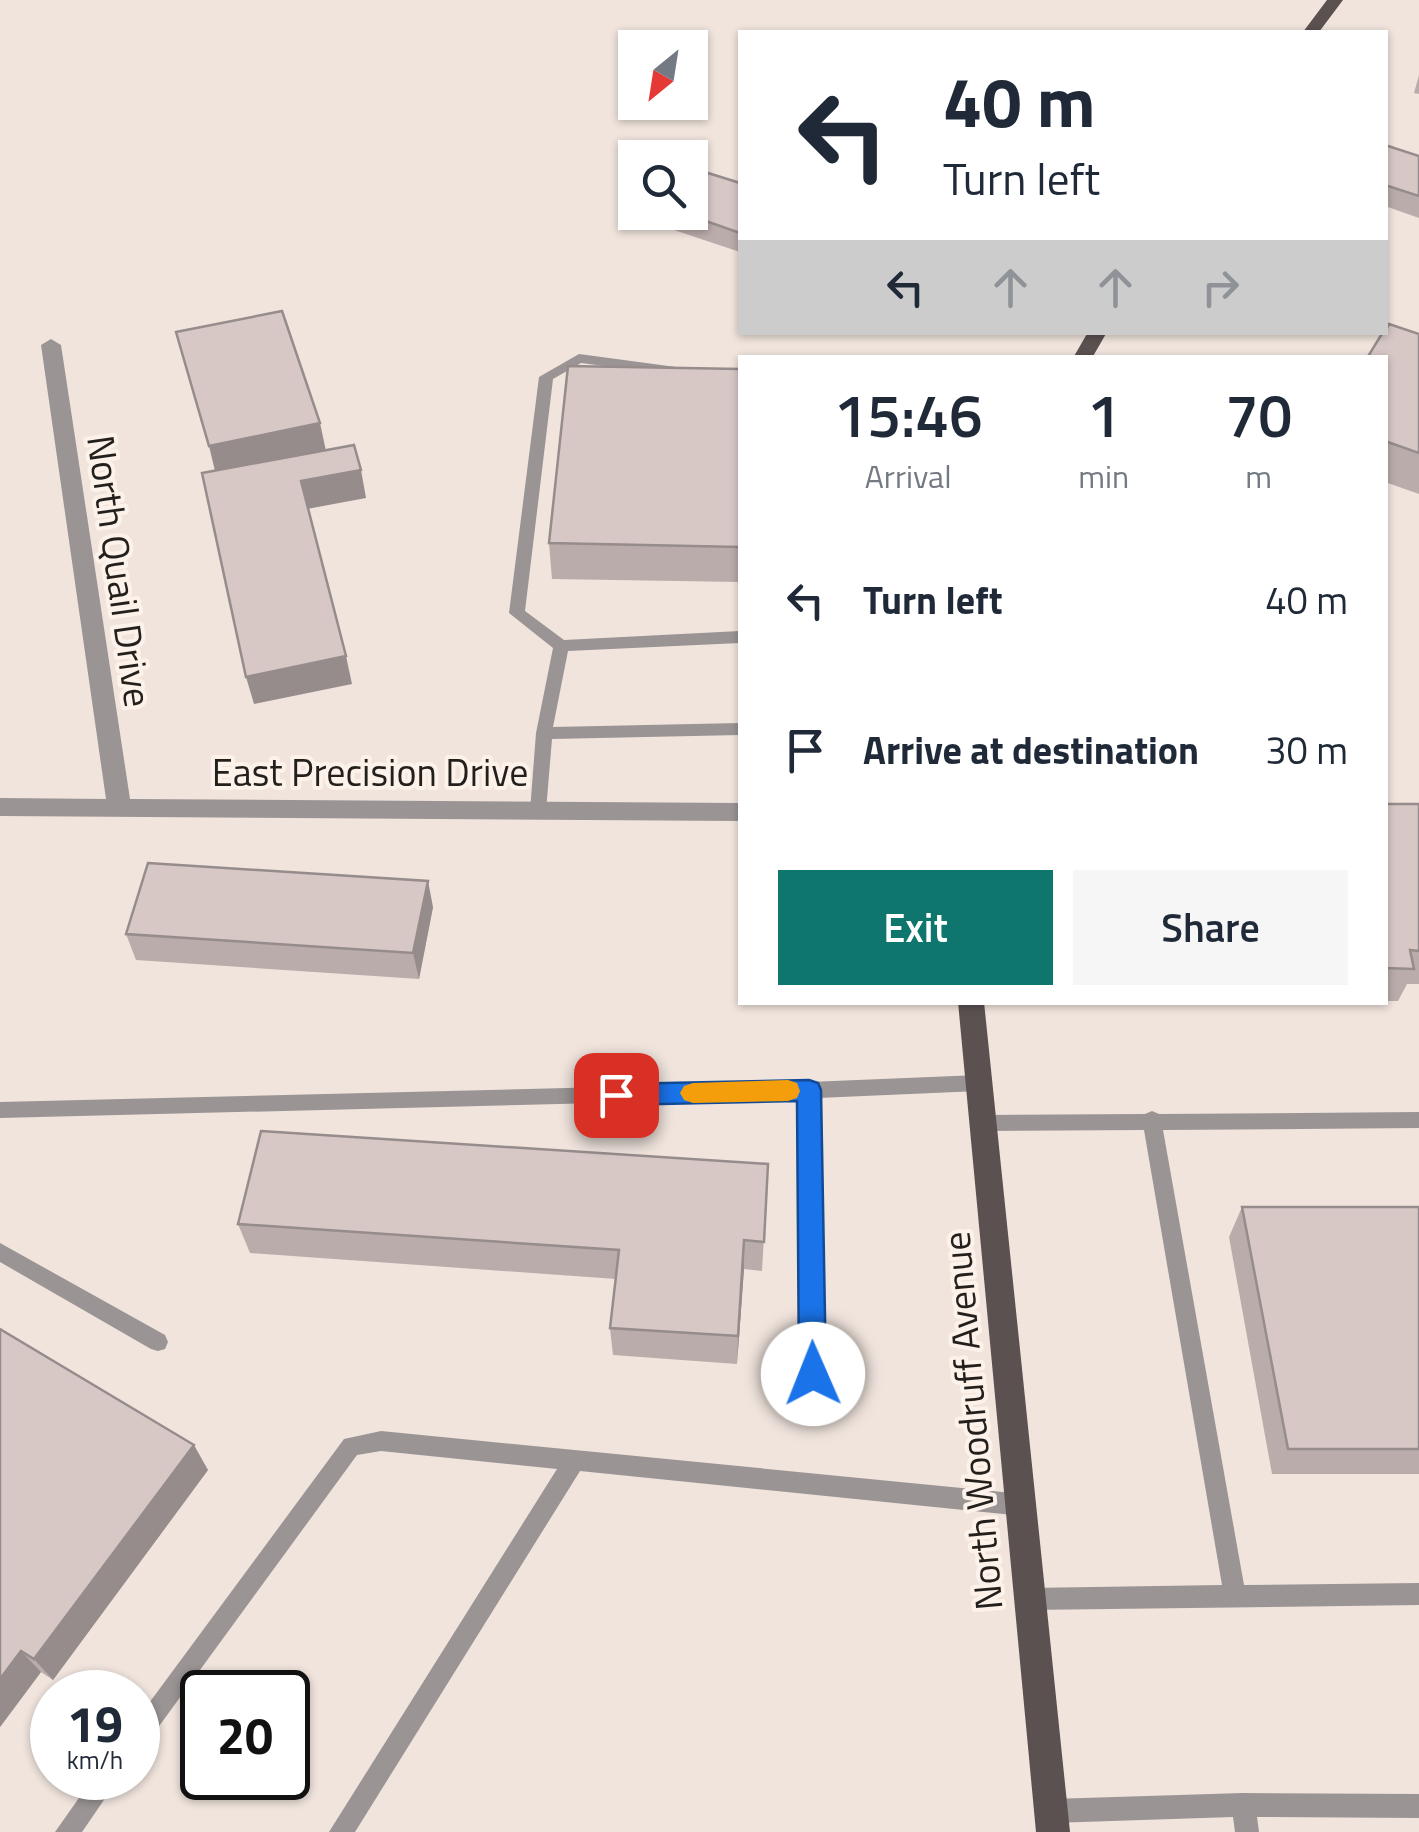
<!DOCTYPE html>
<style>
:root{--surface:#fff;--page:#f6f6f7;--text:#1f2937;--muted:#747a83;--accent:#0f766e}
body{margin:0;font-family:"Titillium Web",sans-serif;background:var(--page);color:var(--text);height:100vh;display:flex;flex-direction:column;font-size:38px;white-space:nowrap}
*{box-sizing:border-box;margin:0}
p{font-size:32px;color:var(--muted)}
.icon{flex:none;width:55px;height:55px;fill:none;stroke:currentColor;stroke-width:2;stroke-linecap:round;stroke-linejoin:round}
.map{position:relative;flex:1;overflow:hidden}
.side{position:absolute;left:738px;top:355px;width:650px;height:650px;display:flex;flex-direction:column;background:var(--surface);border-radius:0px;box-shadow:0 2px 8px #0004}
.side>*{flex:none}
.banner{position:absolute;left:738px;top:30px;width:650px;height:305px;border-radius:0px;box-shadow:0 2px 8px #0004;background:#fff;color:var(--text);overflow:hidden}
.needle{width:65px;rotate:210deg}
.buttons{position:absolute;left:618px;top:30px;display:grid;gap:20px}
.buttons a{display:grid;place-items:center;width:90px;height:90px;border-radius:0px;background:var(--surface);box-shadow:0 2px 8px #0004;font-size:50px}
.speed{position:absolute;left:30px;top:1670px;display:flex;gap:20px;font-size:50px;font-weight:700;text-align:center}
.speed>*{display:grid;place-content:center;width:130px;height:130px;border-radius:50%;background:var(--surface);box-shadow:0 2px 8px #0004;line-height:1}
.speed small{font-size:25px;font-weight:400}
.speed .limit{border:5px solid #111;border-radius:15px;background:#fff;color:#111}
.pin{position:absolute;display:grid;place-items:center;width:85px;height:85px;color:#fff;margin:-42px;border-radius:20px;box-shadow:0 5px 15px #0006}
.me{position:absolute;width:110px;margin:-55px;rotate:359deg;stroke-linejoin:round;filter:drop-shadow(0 0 8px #0008)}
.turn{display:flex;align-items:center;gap:35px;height:210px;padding:0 40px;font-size:45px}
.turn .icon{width:130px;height:130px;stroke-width:2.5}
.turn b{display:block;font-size:70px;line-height:85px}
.lanes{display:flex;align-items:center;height:95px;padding:0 40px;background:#0003;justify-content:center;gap:50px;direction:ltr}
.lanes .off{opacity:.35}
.eta{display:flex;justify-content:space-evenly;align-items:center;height:170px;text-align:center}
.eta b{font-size:60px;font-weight:600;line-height:70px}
.button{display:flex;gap:20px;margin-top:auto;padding:20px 40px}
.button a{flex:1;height:115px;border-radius:0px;background:var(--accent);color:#fff;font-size:40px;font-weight:600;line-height:115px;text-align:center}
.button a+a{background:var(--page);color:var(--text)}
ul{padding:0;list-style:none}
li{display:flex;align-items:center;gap:30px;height:150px;padding:0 40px}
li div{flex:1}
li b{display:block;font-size:38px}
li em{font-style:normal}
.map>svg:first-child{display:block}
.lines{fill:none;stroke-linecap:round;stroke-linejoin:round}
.service{fill:#9a9494;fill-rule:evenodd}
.minor{fill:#9a9494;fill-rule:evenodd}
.primary{fill:#5b5151;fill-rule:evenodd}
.wall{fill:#b9acaa}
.shaded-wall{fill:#968c8b}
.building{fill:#d7c8c6;stroke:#968c8b;stroke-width:2.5}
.route{fill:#1a73e8;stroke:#114b97;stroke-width:2.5}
.slow{fill:#f59e0b}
.labels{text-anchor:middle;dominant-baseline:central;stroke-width:8;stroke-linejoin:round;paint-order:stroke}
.street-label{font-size:38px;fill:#231f1c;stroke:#fdf2ea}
</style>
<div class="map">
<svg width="1419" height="1832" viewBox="0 0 1419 1832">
<rect width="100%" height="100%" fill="#f0e4dd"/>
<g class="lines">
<path class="service" d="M579,354l97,13 7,4 -7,4 -95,-12 -28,16 -28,232 39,29 176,-9v12l-172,8 -15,76 187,-4v12l-188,4 -6,72 -8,6 -8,-6 6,-78 17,-85 -44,-35 30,-236z
M979,1075l7,2 2,6 -2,6 -7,2 -161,7 5,277 -3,7 -7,3 -7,-3 -3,-7 -3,-277 -800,20v-16l809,-20z
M1152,1111l7,3 260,-2v16l-256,2 81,455 175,-2v22l-391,5 -8,-3 -3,-8 3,-8 8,-3 194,-3 -78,-455 -161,1 -7,-2 -2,-6 2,-6 7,-2 162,-1z
M0,1243l165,92 3,7 -3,7 -7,2 -7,-2 -151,-87z
M381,1431l642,63 8,4 3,7 -3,7 -8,4 -443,-45 -225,361h-26l228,-363 -176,-18 -24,4 -211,289 -8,4v-30l206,-279z
M93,1778h26l-37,54h-27z
M1243,1793l176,1v24l-162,-1 2,15h-24l-2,-15 -182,6 -8,-4 -4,-8 4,-8 8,-4z"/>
<path class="minor" d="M51,339l10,6 69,454 610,4v18l-740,-5v-18l106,1 -65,-454z"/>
<path class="primary" d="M1327,0h16l-24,32h-16z
M1088,332h19l-15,26h-19z
M958,1002h26l86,830h-34z"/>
</g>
<path class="wall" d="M1419,75v19l-5,-1z
M1385,145l34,11v62l-34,-12z
M740,183v69l-69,-23v-17h19z
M1419,334v160l-34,-12v-124z
M740,369v213l-188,-3 -3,-36z
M1385,804h34v180h-12l-9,17h-13z
M433,907l-14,72 -283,-19 -10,-26z
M768,1164l-6,107 -18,-2 -7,95 -124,-9 -3,-27 6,-49 -366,-26 -12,-29z
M1242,1207h177v267h-147l-43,-237z
M0,1329l208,141 -155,210 -12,-8 -41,55z"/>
<path class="shaded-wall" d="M320,423l6,28 -110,24 -7,-29z
M361,470l5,28 -59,11 -6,-28z
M346,656l6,28 -98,20 -8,-27z
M428,881l5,26 -14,72 -6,-26z
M744,1240v29l-7,95 1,-28z
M194,1445l14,25 -155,210 -19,-21z
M21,1651l20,21 -41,55v-48z"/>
<path class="building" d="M1385,145l34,11v40l-34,-11z
M708,173l32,10v50l-60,-21h10v-21z
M282,311l38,112 -111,23 -33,-114z
M1389,324l30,10v119l-34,-12v-83h-18l16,-26h2z
M568,366l172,3v178l-191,-4z
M354,445l7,25 -60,11 45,175 -100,21 -44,-204z
M1385,804h34v147l-9,-1 4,19 -29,-1z
M148,863l280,18 -15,72 -287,-19z
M261,1131l507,33 -4,78 -20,-2 -6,96 -128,-8 9,-78 -381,-26z
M1242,1207h177v242h-131z
M0,1329l194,116 -160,214 -13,-8 -21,28z"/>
<path class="route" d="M809,1080l9,3 3,7 5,284 -4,9 -9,4 -10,-4 -4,-9 -2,-273 -181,4 -8,-3 -4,-7 4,-8 8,-3z"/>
<path class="slow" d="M788,1080l9,3 3,8 -3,7 -9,3 -95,2 -9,-3 -4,-7 4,-7 9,-3z"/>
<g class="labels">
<g class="street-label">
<text transform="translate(120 571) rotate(82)">North Quail Drive</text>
<text x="370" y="772">East Precision Drive</text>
<text transform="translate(972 1421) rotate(-95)">North Woodruff Avenue</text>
</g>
</g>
</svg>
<div class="buttons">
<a><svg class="needle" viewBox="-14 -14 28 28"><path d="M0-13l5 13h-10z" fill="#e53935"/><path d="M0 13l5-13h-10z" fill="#747a83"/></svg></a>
<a><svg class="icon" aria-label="search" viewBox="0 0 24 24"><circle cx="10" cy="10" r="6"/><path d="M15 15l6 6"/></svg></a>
</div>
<div class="speed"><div>19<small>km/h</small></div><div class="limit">20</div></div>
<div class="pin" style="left:616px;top:1095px;background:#d93025"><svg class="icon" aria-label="arrive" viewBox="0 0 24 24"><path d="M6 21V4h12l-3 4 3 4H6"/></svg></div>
<svg class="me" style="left:813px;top:1374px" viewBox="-20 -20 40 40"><circle r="19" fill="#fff"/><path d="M0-13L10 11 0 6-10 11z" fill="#1a73e8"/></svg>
<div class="banner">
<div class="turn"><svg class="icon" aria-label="left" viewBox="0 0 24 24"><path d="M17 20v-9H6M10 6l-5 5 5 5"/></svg><div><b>40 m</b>Turn left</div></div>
<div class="lanes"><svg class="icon" aria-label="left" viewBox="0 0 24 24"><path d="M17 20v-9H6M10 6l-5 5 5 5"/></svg><svg class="icon off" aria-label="ahead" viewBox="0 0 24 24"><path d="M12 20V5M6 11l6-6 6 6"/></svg><svg class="icon off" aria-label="ahead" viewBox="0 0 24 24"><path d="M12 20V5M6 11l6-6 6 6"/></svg><svg class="icon off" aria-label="right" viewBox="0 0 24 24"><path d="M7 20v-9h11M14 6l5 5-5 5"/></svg></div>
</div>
<section class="side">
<div class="eta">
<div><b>15:46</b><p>Arrival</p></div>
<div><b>1</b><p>min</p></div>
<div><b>70</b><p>m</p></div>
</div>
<ul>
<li><svg class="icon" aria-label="left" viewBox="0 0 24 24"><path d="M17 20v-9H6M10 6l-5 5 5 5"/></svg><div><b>Turn left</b></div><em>40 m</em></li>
<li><svg class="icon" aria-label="arrive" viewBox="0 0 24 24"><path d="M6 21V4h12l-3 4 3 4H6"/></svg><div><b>Arrive at destination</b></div><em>30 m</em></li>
</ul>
<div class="button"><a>Exit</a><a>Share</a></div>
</section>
</div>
